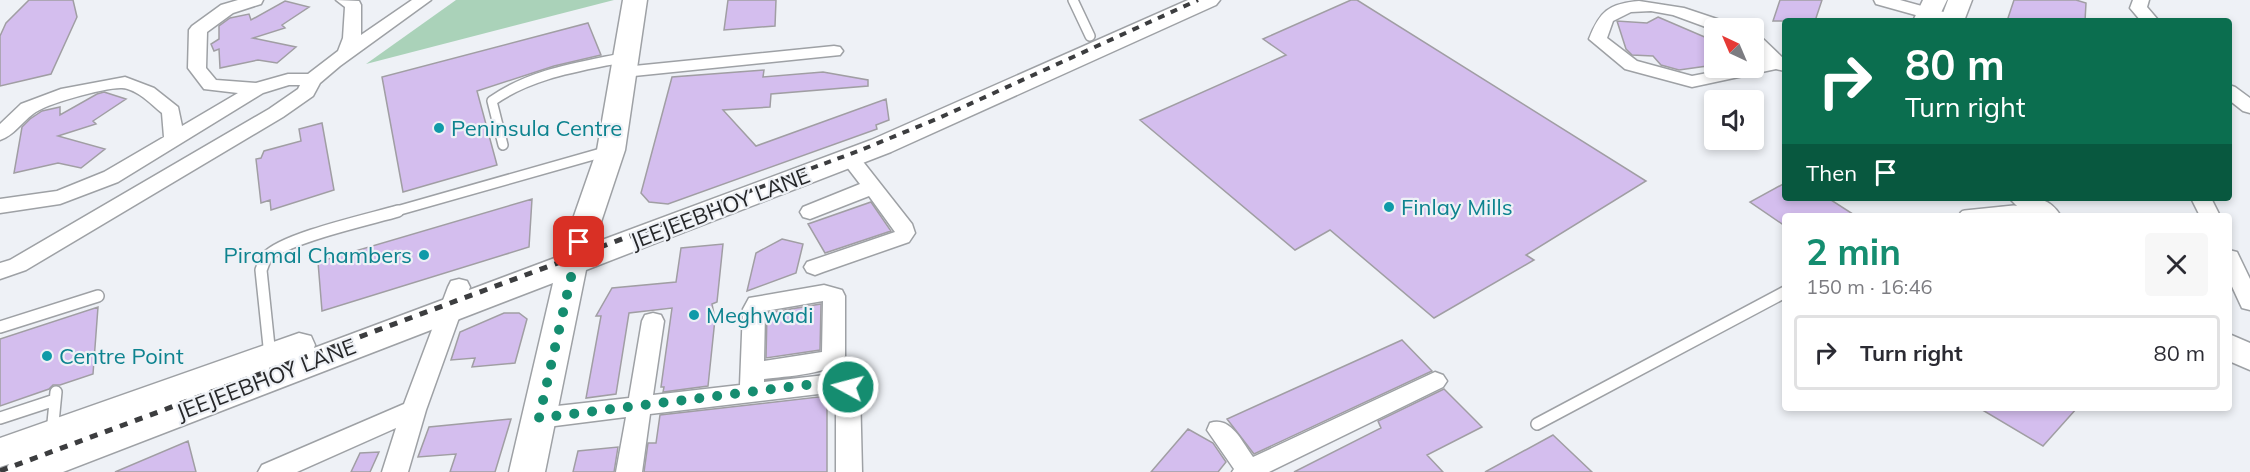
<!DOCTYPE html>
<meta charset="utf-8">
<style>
:root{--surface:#fff;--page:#f7f7f7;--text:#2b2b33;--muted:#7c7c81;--line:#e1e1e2;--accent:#158d70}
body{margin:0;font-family:Mulish,sans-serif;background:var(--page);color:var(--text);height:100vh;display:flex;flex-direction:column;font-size:22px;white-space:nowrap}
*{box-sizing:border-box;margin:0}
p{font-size:20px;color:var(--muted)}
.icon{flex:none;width:33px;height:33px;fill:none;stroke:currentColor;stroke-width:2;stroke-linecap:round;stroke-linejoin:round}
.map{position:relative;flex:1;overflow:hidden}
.drawer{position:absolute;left:1782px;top:213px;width:450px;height:198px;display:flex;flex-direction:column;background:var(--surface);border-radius:6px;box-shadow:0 3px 9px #0003}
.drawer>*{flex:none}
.guide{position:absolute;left:1782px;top:18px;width:450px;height:183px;border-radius:6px;box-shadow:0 3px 9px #0003;background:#0b6e4f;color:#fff;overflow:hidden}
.needle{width:39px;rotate:316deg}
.tools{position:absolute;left:1704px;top:18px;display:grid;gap:12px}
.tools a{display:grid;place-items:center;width:60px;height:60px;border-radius:6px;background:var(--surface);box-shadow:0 3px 9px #0003;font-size:30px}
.pin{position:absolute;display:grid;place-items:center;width:51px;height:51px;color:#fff;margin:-26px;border-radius:12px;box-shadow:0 3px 9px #0006}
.me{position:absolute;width:66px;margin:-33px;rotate:277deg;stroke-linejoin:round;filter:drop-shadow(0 0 4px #0008)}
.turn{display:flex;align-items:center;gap:21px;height:126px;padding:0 24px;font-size:27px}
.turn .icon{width:78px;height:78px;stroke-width:2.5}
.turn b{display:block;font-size:42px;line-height:51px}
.then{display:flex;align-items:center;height:57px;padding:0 24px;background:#0003;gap:12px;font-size:22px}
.round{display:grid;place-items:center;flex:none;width:63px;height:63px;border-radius:6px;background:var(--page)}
.overview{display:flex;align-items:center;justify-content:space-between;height:102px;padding:0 24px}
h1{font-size:36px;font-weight:700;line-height:45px;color:var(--accent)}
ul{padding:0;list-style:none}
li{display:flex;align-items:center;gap:18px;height:75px;margin:0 12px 9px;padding:0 12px;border:3px solid var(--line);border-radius:6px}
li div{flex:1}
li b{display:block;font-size:22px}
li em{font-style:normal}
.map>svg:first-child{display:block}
.green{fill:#aad2b9}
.building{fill:#d4beee;stroke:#a09ea3;stroke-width:1.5}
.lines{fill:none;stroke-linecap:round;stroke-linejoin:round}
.lane-far1-casing{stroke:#9ea1a5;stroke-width:12}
.lane-casing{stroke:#9ea1a5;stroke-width:14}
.street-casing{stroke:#9ea1a5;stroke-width:3}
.secondary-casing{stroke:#9ea1a5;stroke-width:3}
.lane-far1{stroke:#fff;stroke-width:9}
.lane{stroke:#fff;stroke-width:11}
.street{fill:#fff;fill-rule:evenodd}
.secondary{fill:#fff;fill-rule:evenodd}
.rail-far1{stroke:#3c3d3f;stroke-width:4;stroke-dasharray:7 7;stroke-linecap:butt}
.rail{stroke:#3c3d3f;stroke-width:5;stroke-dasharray:8 8;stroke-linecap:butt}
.route{stroke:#158d70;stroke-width:10;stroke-dasharray:0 18}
.culture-dot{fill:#0f9aa8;stroke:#eef1f6;stroke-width:2}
.labels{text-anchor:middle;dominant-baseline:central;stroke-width:4.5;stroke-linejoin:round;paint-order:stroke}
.culture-label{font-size:22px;fill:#0d838f;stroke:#eef1f6;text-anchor:start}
.street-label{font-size:22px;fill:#252628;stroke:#eef1f6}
</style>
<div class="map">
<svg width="2250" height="472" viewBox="0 0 2250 472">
<rect width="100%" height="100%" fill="#eef1f6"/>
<path class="green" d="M456,0h158l-248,64z"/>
<path class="building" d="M29,0h44l4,17 -26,57 -51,12v-50l6,-13z
M728,0h48l-1,26 -51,4z
M1351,0h6l289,181 -120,74 8,5 -100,58 -104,-88 -35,20 -155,-130 146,-65 -23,-16z
M1780,0h42l-7,21h-42z
M2014,0h62l10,3 -1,18h-78z
M285,1l24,6 -27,18 3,3 -32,10 43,9 -19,16 -19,-3 -38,8 -1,-19 -5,2 -3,-7 8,-5v-13l11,-8 19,-4 2,6z
M1658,17l56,24 -8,7 8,8v9l-35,5 -18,-5 -8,-9 -21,-1 -6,-6 -9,-28 30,2z
M588,23l13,32 -47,11 -77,25 20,74 -94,27 -21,-115z
M764,70l-1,7 60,-5 45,8v6l-97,8 -1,13 -47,3 33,36 130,-47 3,21 -13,5 1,4 -209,75 -19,-2 -8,-9 31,-116z
M104,92l22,7 -33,22 3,3 -38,12 47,13 -24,19 -23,-5 -44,10 8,-46 8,-8 12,-8 18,-4v8l37,-21z
M322,123l12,67 -63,20 -1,-10 -9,3 -5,-44 5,-1 3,-7 37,-10 -2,-12z
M1785,183v15h43l28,18h-71v10l-35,-24z
M532,199l-3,48 -207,64 -4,-49z
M871,202l20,29 -66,22 -17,-29z
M782,239l21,5 -7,29 -49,18 9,-38z
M723,244l-6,58 -5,2 3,15 -7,67 -45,6 1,-5h-3l11,-79 -43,5 -13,81 -30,4 15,-82h-5l16,-28 64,-6 5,-34z
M821,304l-1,46 -54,8 1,-45z
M98,307l-5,67 -33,11h-7l-4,4 -49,17v-67z
M504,313h15l8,6 -12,44 -43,4 3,-9 -24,2 9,-28z
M1402,340l30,31 -178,83 -27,-35z
M1444,389l38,38 -55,28 16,17h-149l87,-44 -3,-7z
M827,396v76h-183l4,-29h8l4,-28z
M1979,408h98l-34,38z
M511,419l-16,53h-45l6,-18 -38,3 11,-30z
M1188,429l25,14 13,19 -8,10h-67z
M1553,435l39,37h-107z
M188,441l8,31h-81z
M618,447l-4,25h-41l5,-21z
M379,452l-9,20h-19l9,-19z"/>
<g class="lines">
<defs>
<path id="lane-far1" d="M1073,0l17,36
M503,145l-11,-44c40,-28 87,-34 134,-44
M393,212l215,-61
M1999,212l34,-3"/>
<path id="lane" d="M1965,216l49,-5
M0,327l98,-31
M270,356l-9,-86c2,-4 3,-10 6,-13 17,-19 104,-38 131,-46
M0,418l55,-18
M1537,424l248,-132
M52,433l4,-41"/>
<path id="street" d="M238,0h25l-2,4 -28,9 -26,19 -1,36 10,12 40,3 32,-9h20l30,-23 5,-13 2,-31 -9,-7 23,1 2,4v30l51,-35h19l-91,66 -20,17 -7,13 -30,21 -257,153 -26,9v-16l10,-3 259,-151 29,-20 2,-4h-11l-26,8 -145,89 -58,22 -60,9v-14l57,-8 47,-19 60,-35 -2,-24c-11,-9 -25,-24 -40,-25 -15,-1 -78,16 -89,26 -11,8 -20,22 -33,26v-16l21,-20 40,-15 64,-12 29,11 24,19 4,19 56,-33 -34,-4 -16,-21 1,-38 3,-4 29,-21z
M1874,0h26l58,16 3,4 -24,1 -61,-17z
M2133,0h16l-2,7 12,14h-18l-11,-13z
M1639,1l45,7 48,16 3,4 -21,2 -41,-15 -22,-4 -20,1 -18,9 -6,17 30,23 55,15 41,-8h21v-5l10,-3 -10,-11v-14l6,1 25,24v11l-9,-2 -84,18 -67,-18 -36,-30c11,-28 19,-35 50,-38z
M834,46l6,1 3,4 -3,4 -216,22 -6,-1 -3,-4 3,-4 6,-1z
M2229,85l6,2 15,11v15l-7,-2 -14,-11z
M850,152l7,2 55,70 3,9 -6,9 -86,30 -8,3 -8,-3 -3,-5 3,-5 88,-30 -26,-36 -59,23 -7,-2 -3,-5 3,-5 57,-23 -20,-26 3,-4z
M2191,198h20l9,18h-20z
M2229,250l8,2 13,27v31l-8,-2 -13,-28z
M459,279l8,2 3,6 -44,123 -18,62h-26l14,-44 -99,44h-39l4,-7 142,-61 44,-117 3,-6z
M824,285l18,5 3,6v60c-11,19 -60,20 -81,23v3l79,-9 8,3 9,11 2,85h-26v-80l-186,22 -8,58h-26l10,-55 -87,11 -9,-3 -3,-7 3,-7 9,-3 90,-10 13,-77 3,-6 8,-2 8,2 3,6 -11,74 87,-10 3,-76 6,-11zM823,301l-1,51 -58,9 1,-50z
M1435,372l8,3 4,6 -4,6 -174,85h-37l2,-3 -27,-39 3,-7c21,-7 32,19 43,34z"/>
<path id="secondary" d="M623,0h24l-22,150 -31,93 277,-103 317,-140h32l-4,5 -325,147 -305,118 -41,202h-36l44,-189 -490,189h-58l4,-8 -9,3v-29l299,-105 12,3 4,9 -1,3 246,-92 37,-106z
M1923,0h24l-10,21h-24z
M1948,0h24l-8,21h-24z
M2009,198c23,0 38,-4 52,18h-34z
M2229,334l21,9v27l-21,-9z"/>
</defs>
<use href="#lane-far1" class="lane-far1-casing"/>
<use href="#lane" class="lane-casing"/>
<use href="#street" class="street-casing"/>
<use href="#secondary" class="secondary-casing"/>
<use href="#lane-far1" class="lane-far1"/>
<use href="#lane" class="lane"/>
<use href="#street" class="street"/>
<use href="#secondary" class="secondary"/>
<path class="rail-far1" d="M693,212l168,-62 78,-32 259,-118"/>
<path class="rail" d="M0,471l697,-260"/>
</g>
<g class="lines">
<path class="route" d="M579,242l-40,176 299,-37 10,6"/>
</g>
<g class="culture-dot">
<circle cx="439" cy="128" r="6"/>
<circle cx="1389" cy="207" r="6"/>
<circle cx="424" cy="255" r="6"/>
<circle cx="694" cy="315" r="6"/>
<circle cx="47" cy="356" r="6"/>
</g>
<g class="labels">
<g class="culture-label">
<text x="451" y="128">Peninsula Centre</text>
<text x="1401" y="207">Finlay Mills</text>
<text x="412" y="255" text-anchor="end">Piramal Chambers</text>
<text x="706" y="315">Meghwadi</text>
<text x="59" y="356">Centre Point</text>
</g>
<g class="street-label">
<text transform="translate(720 208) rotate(-21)">JEEJEEBHOY LANE</text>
<text transform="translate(266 379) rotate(-21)">JEEJEEBHOY LANE</text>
</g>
</g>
</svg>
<div class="tools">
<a><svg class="needle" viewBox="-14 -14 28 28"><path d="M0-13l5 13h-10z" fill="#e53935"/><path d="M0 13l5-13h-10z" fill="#7c7c81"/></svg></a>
<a><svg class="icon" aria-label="sound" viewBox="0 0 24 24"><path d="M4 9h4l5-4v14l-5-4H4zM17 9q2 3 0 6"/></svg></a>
</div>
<div class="pin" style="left:579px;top:242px;background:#d93025"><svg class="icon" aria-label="arrive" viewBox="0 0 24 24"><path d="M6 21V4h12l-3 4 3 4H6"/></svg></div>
<svg class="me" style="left:848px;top:387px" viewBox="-20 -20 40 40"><circle r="17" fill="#158d70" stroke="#fff" stroke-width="3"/><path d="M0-11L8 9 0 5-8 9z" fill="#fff"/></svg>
<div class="guide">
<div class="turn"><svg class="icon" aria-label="right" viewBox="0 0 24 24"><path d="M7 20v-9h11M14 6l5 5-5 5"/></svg><div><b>80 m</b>Turn right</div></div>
<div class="then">Then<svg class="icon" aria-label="arrive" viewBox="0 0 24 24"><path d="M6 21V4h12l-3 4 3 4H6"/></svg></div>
</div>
<section class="drawer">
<div class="overview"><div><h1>2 min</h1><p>150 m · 16:46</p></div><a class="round"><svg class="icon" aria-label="close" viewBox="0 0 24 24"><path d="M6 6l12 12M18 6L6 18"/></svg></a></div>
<ul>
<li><svg class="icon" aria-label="right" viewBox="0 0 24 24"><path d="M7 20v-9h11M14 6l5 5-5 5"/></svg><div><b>Turn right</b></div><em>80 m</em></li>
</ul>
</section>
</div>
